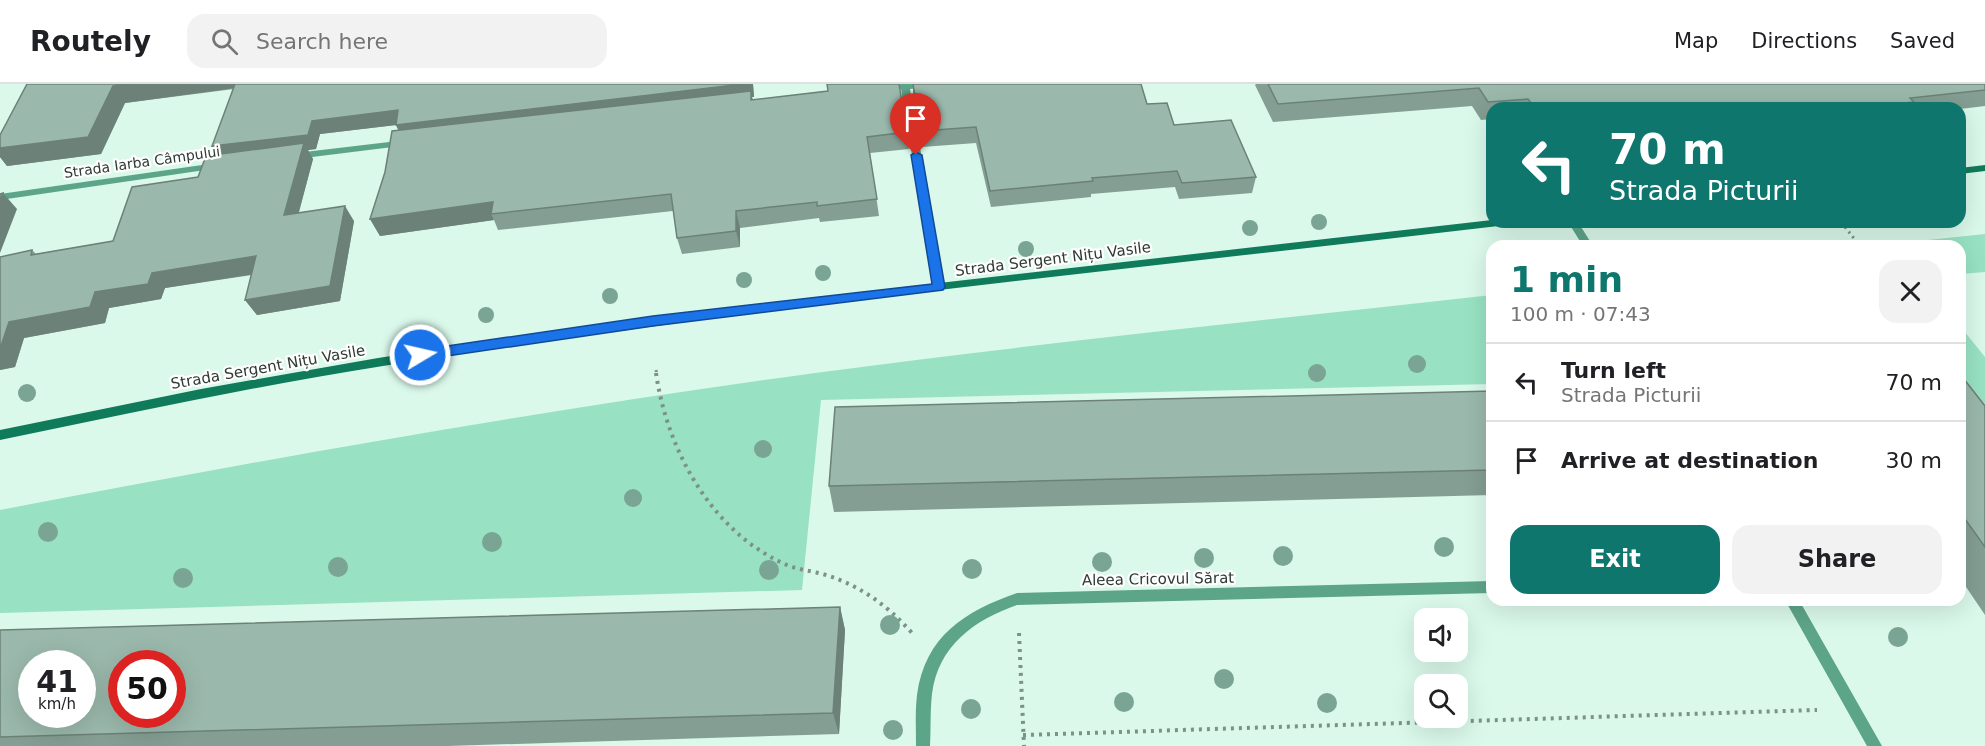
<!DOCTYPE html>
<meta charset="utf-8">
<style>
:root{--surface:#fff;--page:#f2f2f2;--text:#202124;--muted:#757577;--line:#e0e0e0;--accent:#0f766e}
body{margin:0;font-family:"DejaVu Sans",sans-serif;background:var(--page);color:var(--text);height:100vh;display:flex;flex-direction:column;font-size:22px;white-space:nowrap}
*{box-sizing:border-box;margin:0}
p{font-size:20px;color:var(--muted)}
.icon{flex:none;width:33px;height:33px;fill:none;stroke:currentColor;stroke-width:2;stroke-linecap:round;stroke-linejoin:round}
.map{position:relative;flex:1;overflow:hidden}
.panel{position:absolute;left:1486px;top:156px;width:480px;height:366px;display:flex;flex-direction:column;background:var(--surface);border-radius:18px;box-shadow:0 6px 24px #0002}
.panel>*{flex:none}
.top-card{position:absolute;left:1486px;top:18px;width:480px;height:126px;border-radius:18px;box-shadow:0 6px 24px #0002;background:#0f766e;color:#fff;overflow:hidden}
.controls{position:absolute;left:1414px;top:524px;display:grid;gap:12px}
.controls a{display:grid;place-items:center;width:54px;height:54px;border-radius:12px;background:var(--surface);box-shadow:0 6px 24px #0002;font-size:30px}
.speed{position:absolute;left:18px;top:566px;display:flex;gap:12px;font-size:30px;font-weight:700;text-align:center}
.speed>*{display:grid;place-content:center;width:78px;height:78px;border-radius:50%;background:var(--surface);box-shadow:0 6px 24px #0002;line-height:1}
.speed small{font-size:15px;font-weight:400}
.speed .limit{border:9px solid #d22;background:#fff;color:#111}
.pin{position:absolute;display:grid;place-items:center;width:51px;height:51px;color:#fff;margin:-62px -26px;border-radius:50% 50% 50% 0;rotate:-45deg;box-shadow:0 0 6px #0007}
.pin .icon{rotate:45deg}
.me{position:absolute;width:66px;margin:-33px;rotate:81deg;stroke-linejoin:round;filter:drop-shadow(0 0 4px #0008)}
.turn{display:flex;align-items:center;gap:21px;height:126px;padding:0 24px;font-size:27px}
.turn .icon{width:78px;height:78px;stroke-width:2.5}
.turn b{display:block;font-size:42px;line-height:51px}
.round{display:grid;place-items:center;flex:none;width:63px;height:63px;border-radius:18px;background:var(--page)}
.headline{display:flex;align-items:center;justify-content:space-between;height:102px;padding:0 24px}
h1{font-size:36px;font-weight:800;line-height:45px;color:var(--accent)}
.button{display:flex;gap:12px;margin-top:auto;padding:12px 24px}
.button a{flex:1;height:69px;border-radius:18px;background:var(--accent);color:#fff;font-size:24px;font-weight:800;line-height:69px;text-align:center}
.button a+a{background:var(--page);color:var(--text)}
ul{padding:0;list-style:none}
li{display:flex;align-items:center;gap:18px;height:78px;padding:0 24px;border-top:2px solid var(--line)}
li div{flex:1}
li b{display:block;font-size:22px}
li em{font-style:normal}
header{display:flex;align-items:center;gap:36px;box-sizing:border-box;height:84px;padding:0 30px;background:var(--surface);border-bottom:2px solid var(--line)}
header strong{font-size:28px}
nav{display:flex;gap:33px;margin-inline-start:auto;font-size:21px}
.search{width:420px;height:54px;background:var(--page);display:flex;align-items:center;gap:15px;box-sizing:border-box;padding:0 21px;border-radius:18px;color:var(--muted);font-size:22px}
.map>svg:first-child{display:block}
.green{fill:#98e2c3}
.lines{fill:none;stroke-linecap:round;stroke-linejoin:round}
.path-far1{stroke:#7c9187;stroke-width:3;stroke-dasharray:2 4;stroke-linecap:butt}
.path{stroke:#7c9187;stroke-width:4;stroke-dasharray:3 5;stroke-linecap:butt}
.minor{fill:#5da589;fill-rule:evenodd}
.secondary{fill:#107b5b;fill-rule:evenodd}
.tree{fill:#7aa493}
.wall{fill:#849e93}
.shaded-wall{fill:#6c8178}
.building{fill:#9ab8ab;stroke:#6c8178;stroke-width:1.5;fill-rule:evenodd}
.route{fill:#1a73e8;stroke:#114b97;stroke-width:1.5}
.labels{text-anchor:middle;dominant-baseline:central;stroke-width:4.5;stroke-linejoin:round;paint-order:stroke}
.far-street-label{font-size:14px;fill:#2e3a34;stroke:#fefefe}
.street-label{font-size:15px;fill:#2e3a34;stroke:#fefefe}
</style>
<header>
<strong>Routely</strong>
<div class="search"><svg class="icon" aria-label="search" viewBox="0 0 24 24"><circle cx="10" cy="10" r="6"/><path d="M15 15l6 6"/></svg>Search here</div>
<nav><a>Map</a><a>Directions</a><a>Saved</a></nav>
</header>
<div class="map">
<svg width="1985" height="662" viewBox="0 0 1985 662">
<rect width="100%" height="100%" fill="#daf9eb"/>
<path class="green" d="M1985,150v38l-24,2 -1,-28h-89z
M1492,211v89l-671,16 -19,190 -802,23v-103c271,-52 542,-100 815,-137 225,-30 452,-53 677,-78z
M1960,242l25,31v96l-24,-33z"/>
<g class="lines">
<path class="path-far1" d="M1845,143l15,19
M656,286l1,5"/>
<path class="path" d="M656,289c11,77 56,160 131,192 12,5 26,6 39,10 35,11 62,31 86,58
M1019,549l5,113
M1023,651l794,-25"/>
<path class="minor" d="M900,0h37l-5,3 -22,2 34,198 -5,4 -5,-4 -33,-198 -15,2 -5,-3 5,-3z
M406,56l5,3 -2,2 -113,14 -5,-3 5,-3z
M216,79l5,3 -2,2 -219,32v-6z
M1568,138h10l15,24h-10z
M1492,497v12l-475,12c-43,15 -79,41 -85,89 -2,17 -1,35 -2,52h-14c0,-17 -1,-34 1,-51 8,-59 48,-84 100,-102z
M1785,516h14l83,146h-15z"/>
<path class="secondary" d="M1985,81v6l-25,3v-6z
M1492,136v2h20l-5,3c-375,44 -751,81 -1124,141 -128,20 -256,48 -383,74v-10l201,-41 177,-31 170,-26 391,-49z"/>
</g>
<g class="tree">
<circle cx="1319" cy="138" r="8"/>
<circle cx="1250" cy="144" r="8"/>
<circle cx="1026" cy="165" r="8"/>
<circle cx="823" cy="189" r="8"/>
<circle cx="744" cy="196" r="8"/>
<circle cx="610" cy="212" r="8"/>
<circle cx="486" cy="231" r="8"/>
<circle cx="1417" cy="280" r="9"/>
<circle cx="1317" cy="289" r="9"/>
<circle cx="27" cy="309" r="9"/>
<circle cx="763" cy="365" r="9"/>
<circle cx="633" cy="414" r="9"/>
<circle cx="48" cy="448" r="10"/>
<circle cx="492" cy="458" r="10"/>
<circle cx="1444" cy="463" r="10"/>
<circle cx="1283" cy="472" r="10"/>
<circle cx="1204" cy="474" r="10"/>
<circle cx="1102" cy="478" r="10"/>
<circle cx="338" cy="483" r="10"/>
<circle cx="972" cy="485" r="10"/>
<circle cx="769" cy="486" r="10"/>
<circle cx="183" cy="494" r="10"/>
<circle cx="890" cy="541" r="10"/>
<circle cx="1898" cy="553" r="10"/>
<circle cx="1224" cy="595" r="10"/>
<circle cx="1124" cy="618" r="10"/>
<circle cx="1327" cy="619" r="10"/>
<circle cx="971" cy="625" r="10"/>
<circle cx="893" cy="646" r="10"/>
</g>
<path class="wall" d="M27,0h726l1,13h-2l1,3 154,32 2,17 -39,4 9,63 -59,6 -1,-4 -79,10v19l-58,7 -5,-16 -4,-27 -175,19 -4,-10 -114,16 -10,-17 29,-88 -3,-6 -76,9 -4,15 -8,1 5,9 -14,53 55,9 -14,80 -83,14 -12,-15 7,-25 -87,13 -4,11 -52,9 -4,15 -81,15 -9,29 -15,3v-113l32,-7 4,4 77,-13 85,-64 19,-23 17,-65 -109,14 -24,51 -94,12 -7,-9v-22z
M913,0h228l6,20 27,21 82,52 -4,16 -73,6 -4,-12 -84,7v3l-100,10 -15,-64 -54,4 -9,-52z
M1256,0h729v22l-25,3v-1h-468v11l-11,1 -9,-14 -199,16 -18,-37z
M1960,290l25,32v209l-25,-37z
M1492,307v104l-658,17 -5,-26z
M840,523l5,23 -6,104 -391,12h-448v-116z"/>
<path class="shaded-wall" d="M130,0h105v4l-110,15 -24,51 -94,12 -7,-9v-9l113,-62z
M743,0h10l1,13h-2l2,10 -352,31 -6,-13 -76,9 -4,15 -8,1 5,9 -19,71 -73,-70 -9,-14 100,-25 86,-11z
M3,109l14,16 -17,44v-52z
M493,118l-2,12 3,6 -114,16 -10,-17z
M345,122l9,15 -14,80 -83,14 -12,-15z
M736,127l4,17v19l-4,-16z
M256,172l11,16 -102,16 -4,11 -52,9 -4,15 -81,15 -9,29 -15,3v-21l9,-27 143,-49z
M840,523l5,23 -6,104 -6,-21z"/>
<path class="building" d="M27,0h103l-17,2 -25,51 -88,11v-13z
M235,0h508l-347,41 2,-15 -86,11 -4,14 -96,11z
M827,0h72l8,48 -40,5 10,62 -60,7v-4l-81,9v20l-59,7 -6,-44 -180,20 2,-12 -123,17 15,-47 7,-41 359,-40v9l77,-9z
M913,0h228l6,20 20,-1 7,22 57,-5 25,57 -74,6 -5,-12 -85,7 1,3 -103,10 -14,-64 -55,4z
M1268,0h717v6l-75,8 4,4 -61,6h-318l-7,-9 -40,3 -9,-14 -201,16z
M304,59l-20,72 61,-9 -15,80 -85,14 11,-44 -104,17 -4,11 -53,8 -5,15 -81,15 -9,27v-92l32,-7 -1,5 82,-14 19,-54 66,-10 8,-21z
M3,109l-3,8v-7z
M1960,290l25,32v141l-25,-35z
M1492,307v79l-663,16 6,-79z
M840,523l-7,106 -833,24v-107zM32,579h50v51h-50zM122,579h50v51h-50z"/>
<path class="route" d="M916,68l6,3 23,132 -2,3 -290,36 -233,34 -6,-5 6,-5 233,-34 279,-32 -21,-129z"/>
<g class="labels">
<g class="far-street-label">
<text transform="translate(142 78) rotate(-8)">Strada Iarba Câmpului</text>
</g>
<g class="street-label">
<text transform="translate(1053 175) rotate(-7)">Strada Sergent Nițu Vasile</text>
<text transform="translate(268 283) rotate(-10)">Strada Sergent Nițu Vasile</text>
<text transform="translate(1158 495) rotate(-1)">Aleea Cricovul Sărat</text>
</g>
</g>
</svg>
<div class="controls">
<a><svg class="icon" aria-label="sound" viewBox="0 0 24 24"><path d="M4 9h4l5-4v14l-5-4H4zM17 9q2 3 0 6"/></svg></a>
<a><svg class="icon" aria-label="search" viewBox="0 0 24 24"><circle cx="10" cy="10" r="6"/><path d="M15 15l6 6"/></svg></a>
</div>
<div class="speed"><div>41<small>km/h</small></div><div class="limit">50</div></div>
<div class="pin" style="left:916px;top:71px;background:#d93025"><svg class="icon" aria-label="arrive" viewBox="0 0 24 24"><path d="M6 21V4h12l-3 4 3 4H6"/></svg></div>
<svg class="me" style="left:420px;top:271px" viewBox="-20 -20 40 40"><circle r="17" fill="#1a73e8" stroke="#fff" stroke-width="3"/><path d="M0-11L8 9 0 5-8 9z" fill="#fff"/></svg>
<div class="top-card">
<div class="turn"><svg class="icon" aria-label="left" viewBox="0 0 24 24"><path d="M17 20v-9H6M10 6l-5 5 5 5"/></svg><div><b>70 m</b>Strada Picturii</div></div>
</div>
<section class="panel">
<div class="headline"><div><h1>1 min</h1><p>100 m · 07:43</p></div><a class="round"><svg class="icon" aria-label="close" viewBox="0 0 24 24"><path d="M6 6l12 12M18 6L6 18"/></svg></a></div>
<ul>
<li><svg class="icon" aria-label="left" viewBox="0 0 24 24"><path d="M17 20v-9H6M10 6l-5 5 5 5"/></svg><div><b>Turn left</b><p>Strada Picturii</p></div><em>70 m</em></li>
<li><svg class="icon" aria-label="arrive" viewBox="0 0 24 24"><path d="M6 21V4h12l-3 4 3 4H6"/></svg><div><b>Arrive at destination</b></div><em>30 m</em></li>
</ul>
<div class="button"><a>Exit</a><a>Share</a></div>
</section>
</div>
